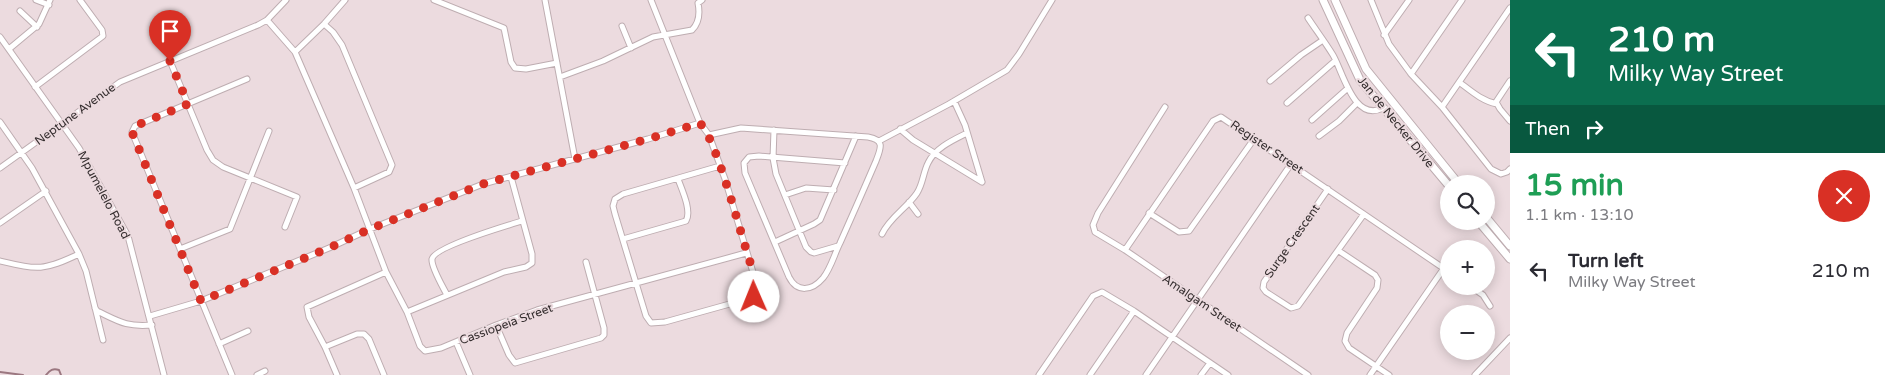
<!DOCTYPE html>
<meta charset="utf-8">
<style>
:root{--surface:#fff;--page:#f2f2f3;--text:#2b2b33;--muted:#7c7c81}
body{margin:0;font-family:"Varela Round",sans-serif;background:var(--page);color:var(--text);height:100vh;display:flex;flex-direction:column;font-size:19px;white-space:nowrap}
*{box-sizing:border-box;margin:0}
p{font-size:16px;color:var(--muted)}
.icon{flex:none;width:28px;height:28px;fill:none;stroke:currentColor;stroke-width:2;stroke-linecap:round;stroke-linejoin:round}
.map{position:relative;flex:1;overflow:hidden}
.details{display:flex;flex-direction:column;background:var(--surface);width:375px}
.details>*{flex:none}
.guide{background:#0b6e4f;color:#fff;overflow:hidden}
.tools{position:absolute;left:1440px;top:175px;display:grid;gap:10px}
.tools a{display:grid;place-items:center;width:55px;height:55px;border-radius:50%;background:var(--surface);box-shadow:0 2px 12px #0003;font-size:25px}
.pin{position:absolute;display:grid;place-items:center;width:42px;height:42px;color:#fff;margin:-51px -21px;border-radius:50% 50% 50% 0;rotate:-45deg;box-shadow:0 0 5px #0007}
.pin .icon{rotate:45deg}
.me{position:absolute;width:55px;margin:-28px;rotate:359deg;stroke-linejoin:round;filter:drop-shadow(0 0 4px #0008)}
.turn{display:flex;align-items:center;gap:18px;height:105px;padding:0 15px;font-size:22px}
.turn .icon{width:65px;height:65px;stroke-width:2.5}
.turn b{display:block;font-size:35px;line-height:42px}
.then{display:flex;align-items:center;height:48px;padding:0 15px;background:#0003;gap:10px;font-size:19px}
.round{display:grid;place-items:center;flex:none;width:52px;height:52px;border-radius:26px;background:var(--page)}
.overview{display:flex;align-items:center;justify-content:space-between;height:85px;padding:0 15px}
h1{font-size:30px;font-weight:700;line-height:38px;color:#1e9e55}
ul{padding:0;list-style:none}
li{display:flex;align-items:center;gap:15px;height:65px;padding:0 15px}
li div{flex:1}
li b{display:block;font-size:19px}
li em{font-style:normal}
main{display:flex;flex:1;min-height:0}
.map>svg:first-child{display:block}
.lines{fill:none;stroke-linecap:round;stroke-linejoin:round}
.stream{stroke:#9b7780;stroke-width:2}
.minor-casing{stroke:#beadb1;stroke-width:7}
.secondary-casing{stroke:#beadb1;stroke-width:9}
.minor{stroke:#fff;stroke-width:5}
.secondary{stroke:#fff;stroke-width:7}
.route{stroke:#d93025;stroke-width:9;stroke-dasharray:0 16.2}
.labels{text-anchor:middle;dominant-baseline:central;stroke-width:4;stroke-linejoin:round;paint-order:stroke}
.street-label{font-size:12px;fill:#352e2f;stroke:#ecdbdf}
</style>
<main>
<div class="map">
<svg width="1510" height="375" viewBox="0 0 1510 375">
<rect width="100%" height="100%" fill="#ecdbdf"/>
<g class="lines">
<path class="stream" d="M0,372l23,3
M46,375c4,-5 7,-7 13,-5l2,5"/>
<defs>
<path id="minor" d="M36,0l13,5
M434,0l70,28 7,34 4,6 11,1 31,-6
M545,0l30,159
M651,0l49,123 9,12 16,44 33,110 -4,8 -10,3 -79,22 -14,1 -5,-7 -31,-102 -2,-8 2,-7 8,-5 97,-28
M1371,0l18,44 22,30 31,33 49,62 10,5 6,-2 3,-3
M20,11l17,16
M1308,18c8,12 17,24 25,37 10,17 21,68 50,53
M267,20l28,32 59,136 32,84 21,40 13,34 5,5 16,-3 55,-23 41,-15 209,-57
M324,24l9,8 9,13 50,120 -3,7 -35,16
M622,26l9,22
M1384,35l25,-35
M0,37l79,111 49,88 36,139
M9,49l30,-25 11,-24
M295,52l29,-28 21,-24
M170,61l37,89 6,10 10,7 74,30 -12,30
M1411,74l51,-74
M560,77l43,-16 50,-24 39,-7c7,-7 8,-17 6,-27l4,-3
M1270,81l31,-26 22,-15
M1510,81l-14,21 4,7 10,12
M1459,82c12,9 23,19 38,22
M35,87l68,-51 -1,-6 -22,-30
M954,101l11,24 17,57
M1287,103l48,-42
M1165,107l-67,106 -5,12 2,7 30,18 183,125
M1442,107l68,-99
M1312,120l36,-32
M0,122l32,46 47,86 7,17 17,69
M900,129l13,11 69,42
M774,130l-1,28 3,16 30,73 5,5 3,1 24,-7
M709,135l32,-7 127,9c17,3 13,11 8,24 -12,28 -24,55 -36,82 -6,12 -9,25 -17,35 -11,13 -26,15 -34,-1l-44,-104 -1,-10 5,-6 10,-1 86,7
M1319,136l20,-15 18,-18
M879,141l70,-37 58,-34 12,-16 33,-54
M0,168l120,-86 138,-57 9,-5 19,-20
M1328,189l-64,93 -1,6 3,4 25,16 7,-2 66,-92
M785,195l21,-7 28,2
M909,202l9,12
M1149,213l30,19 10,-1 65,-92
M0,223l46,-32
M882,234c8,-17 25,-26 35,-41 6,-9 6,-20 11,-30 7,-15 25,-23 39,-30
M623,239l63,-18c6,-10 -4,-31 -8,-42
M775,242l39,-18 6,-4 36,-84
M180,249l50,-20 39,-98
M1125,250l88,-129 8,-4 228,155
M1339,251l36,24 3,5 -1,8 -30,45 -2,8 4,7 40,27
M0,261c39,9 43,10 79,-7
M1470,286l13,9 7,11
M447,295c-4,-8 -16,-28 -15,-36 2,-12 77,-34 90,-38
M95,308l2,3c23,11 29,16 55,14
M407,312l97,-40 22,-5 6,-4v-9l-21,-77
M150,316l51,-15 128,-53 41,-19 113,-45 165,-45 52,-16
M496,325l13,30 6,8 86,-25 3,-3v-7l-18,-66
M456,342l14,33
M219,344l29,-13
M325,347l32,-13h7l5,5 15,36
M232,375l-100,-243 3,-6 112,-47
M257,375l8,-4
M337,375l-12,-28 -16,-30 -2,-10 79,-35
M1039,375l54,-79 9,-4 32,19 94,64
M1090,375l44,-64
M1146,375l145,-211
M1201,375l9,-12
M1370,375l74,-107
M1475,375l35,-37"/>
<path id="secondary" d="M1323,0l37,80 89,106
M1335,0l31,69 93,115
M1486,217l24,29
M1478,221l32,38"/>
</defs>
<use href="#minor" class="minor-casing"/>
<use href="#secondary" class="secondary-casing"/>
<use href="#minor" class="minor"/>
<use href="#secondary" class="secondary"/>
</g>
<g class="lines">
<path class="route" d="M170,61l18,43 -53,22 -3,6 69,169 128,-53 41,-19 113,-45 165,-45 52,-16c10,13 14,26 20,42 14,40 24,81 38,121v6l-4,5"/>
</g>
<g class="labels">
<g class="street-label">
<text transform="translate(75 114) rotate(-36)">Neptune Avenue</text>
<text transform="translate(1396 122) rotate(51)">Jan de Necker Drive</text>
<text transform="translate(1267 147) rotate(34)">Register Street</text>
<text transform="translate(104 195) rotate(62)">Mpumelelo Road</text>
<text transform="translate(1292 241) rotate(-55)">Surge Crescent</text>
<text transform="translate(1202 303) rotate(34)">Amalgam Street</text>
<text transform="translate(506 324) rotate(-20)">Cassiopeia Street</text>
</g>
</g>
</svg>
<div class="tools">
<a><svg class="icon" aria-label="search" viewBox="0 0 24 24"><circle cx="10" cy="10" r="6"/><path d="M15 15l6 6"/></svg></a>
<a>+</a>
<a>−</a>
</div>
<div class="pin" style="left:170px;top:61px;background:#d93025"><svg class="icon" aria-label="arrive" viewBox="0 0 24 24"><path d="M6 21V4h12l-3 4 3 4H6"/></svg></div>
<svg class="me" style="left:754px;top:297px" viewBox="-20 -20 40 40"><circle r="19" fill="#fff"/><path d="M0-13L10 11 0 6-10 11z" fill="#d93025"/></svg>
</div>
<section class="details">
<div class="guide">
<div class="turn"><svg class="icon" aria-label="left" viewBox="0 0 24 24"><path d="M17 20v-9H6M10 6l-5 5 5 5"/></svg><div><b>210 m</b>Milky Way Street</div></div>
<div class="then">Then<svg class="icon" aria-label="right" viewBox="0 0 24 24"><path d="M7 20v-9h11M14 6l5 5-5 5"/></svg></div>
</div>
<div class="overview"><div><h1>15 min</h1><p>1.1 km · 13:10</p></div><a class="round" style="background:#d93025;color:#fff"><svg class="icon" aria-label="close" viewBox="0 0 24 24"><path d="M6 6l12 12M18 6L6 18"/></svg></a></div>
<ul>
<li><svg class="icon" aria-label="left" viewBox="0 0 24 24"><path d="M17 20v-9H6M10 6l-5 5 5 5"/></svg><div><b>Turn left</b><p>Milky Way Street</p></div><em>210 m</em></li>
</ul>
</section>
</main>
